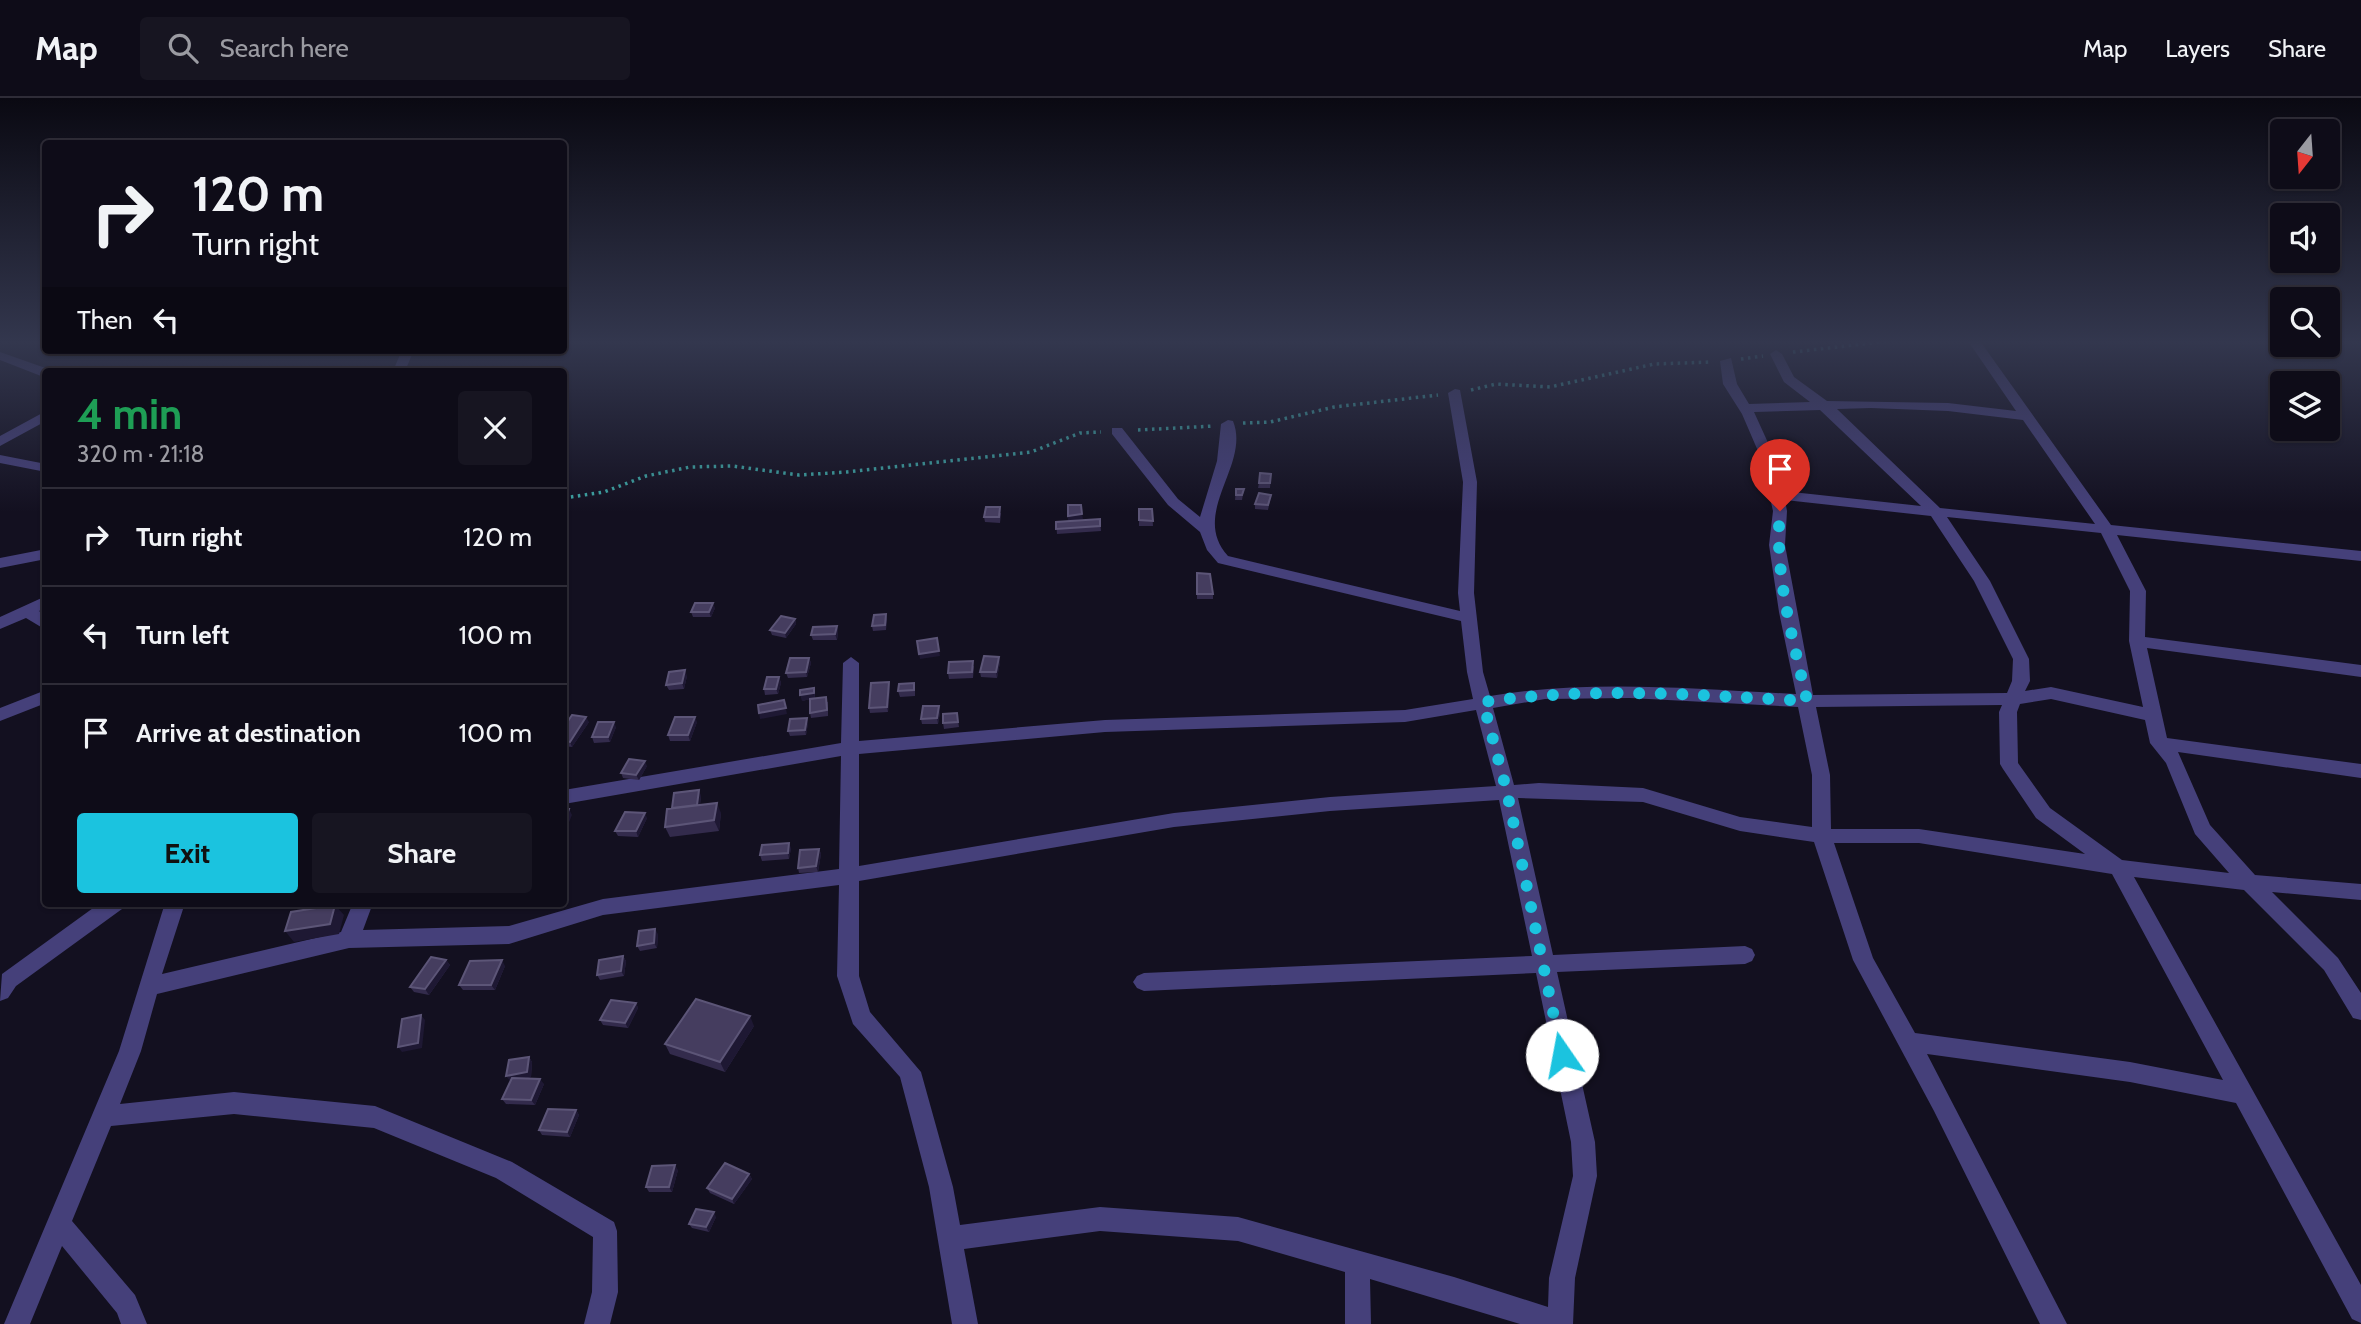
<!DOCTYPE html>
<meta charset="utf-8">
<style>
:root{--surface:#0e0c18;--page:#171521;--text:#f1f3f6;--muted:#9b9ba2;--line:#2e2c37;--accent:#1bc3df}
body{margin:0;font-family:Cabin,sans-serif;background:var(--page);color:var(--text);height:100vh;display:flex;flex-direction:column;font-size:26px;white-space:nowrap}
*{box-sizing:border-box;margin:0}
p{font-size:23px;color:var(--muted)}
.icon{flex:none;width:38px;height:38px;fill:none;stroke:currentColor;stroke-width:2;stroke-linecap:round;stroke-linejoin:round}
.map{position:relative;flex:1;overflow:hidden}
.panel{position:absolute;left:42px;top:270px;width:525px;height:539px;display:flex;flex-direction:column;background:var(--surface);border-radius:7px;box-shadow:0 2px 5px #0004,0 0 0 2px var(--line)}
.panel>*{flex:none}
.guide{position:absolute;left:42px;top:42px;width:525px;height:214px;border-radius:7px;box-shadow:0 2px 5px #0004,0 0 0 2px var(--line);background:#0e0c18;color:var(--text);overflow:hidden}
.needle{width:46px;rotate:197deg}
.buttons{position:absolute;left:2270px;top:21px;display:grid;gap:14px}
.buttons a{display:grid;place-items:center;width:70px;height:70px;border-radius:7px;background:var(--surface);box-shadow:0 2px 5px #0004,0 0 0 2px var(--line);font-size:35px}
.pin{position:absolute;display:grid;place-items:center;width:60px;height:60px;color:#fff;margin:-72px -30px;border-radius:50% 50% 50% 0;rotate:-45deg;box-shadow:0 0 7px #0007}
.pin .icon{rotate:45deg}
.me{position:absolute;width:77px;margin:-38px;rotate:348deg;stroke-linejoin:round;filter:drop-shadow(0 0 5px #0008)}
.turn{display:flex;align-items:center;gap:24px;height:147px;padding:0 35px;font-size:32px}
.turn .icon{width:91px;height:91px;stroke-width:2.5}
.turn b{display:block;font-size:49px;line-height:60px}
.then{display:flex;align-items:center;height:66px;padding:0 35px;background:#0003;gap:14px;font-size:26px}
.round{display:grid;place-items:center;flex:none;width:74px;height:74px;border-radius:7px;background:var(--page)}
.overview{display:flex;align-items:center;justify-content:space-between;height:119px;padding:0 35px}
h1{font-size:42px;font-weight:700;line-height:52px;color:#1e9e55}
.action{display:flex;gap:14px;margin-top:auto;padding:14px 35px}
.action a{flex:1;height:80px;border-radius:7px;background:var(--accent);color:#111;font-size:28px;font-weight:700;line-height:80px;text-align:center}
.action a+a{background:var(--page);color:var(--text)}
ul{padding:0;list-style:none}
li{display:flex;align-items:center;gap:21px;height:98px;padding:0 35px;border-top:2px solid var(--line)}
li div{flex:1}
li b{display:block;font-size:26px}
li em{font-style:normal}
header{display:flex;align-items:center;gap:42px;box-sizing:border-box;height:98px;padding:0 35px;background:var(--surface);border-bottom:2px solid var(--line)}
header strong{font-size:33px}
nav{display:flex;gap:38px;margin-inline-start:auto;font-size:24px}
.search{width:490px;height:63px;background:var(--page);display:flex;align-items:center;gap:18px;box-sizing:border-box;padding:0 24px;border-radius:7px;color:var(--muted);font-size:26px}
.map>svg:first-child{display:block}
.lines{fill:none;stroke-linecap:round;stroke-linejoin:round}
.path{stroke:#3ca6a4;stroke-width:3.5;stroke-dasharray:2.5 4.5;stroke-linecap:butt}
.street{fill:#45407a;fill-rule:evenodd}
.wall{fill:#332b4c}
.shaded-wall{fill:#1e1833}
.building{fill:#453d5f;stroke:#5c5577;stroke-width:2}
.route{stroke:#1bc3df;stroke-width:12;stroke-dasharray:0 21.6}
</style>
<header>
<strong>Map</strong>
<div class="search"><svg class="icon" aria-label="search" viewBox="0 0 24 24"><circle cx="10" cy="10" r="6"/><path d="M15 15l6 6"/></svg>Search here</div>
<nav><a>Map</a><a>Layers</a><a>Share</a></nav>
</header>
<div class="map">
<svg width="2361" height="1226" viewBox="0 0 2361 1226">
<rect width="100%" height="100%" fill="#131020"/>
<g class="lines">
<path class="path" d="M1793,254l96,-11
M1741,261l22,-3
M1471,292l25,-6 54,3 104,-23 57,-2
M1243,325l27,-1 64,-15 104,-12
M1138,332l75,-4
M564,400l40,-6 42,-16 44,-9 42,-1 67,9 48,-3 184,-20 49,-19 21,-1"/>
<path class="street" d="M1968,243h12l131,184 250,26v10l-244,-26 29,56 -1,46 216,28v12l-214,-29 20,90 194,26v14l-183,-26 32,73 45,50 106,9v16l-89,-8 66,66 23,35v27l-8,-2 -29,-48 -80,-80 -110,-13 227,408v38l-9,-4 -116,-216 -106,-21 -203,-28 140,270h-27l-106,-213 -81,-151 -39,-118 -74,-11 -97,-29 -125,-4 35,157 192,-9 7,3 3,6 -3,6 -7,3 -188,8 38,170 2,34 -22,102 -2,46h-53l-150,-45 1,45h-26v-52l-107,-31 -138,-10 -136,18 14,75h-26l-23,-137 -29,-110 -47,-53 -16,-48 2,-91 -236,30 -94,29 -160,4 -192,46 -16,57 -21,53 114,-12 141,14 137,56 102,60 3,9 1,61 -8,32h-26l8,-32 1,-55 -97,-59 -122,-50 -140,-14 -123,12 -39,95 63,74 12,29h-26l-4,-11 -55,-67 -32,78h-26l115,-273 46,-148h20l-23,71 179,-42 12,-29h20l-10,27 146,-4 94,-27 236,-30 2,-113 -277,48v-14l277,-47 2,-80 8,-6 8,6v78l246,-21 300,-10 68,-11 -6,-27 -6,-51 -243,-58 -11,-13 -7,-18 -32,-27 -56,-71v-6h10l56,71 22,18 17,-56 4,-37 7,-4 5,1c18,44 -44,92 -5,135l232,55 -2,-18 5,-111 -15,-89 7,-4 5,1 17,92 -3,111 9,79 7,24c103,-17 202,-7 306,-2l-17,-82 -10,-67 4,-34 -12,-53 -19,-44 -19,-30 -3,-23 11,-3 6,26 12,20 61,-2 -26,-20 -14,-28 6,-4 6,4 12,23 33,24 121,2 68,8zM1871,310l77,3 75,9 72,104 -155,-16 -103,-99zM1820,312l101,96 -138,-15 -8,-33 -21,-46zM1785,402l146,16 43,65 39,78 -1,22 -5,12 -194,2 -28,-150 2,-34zM1947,419l154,16 29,58 -1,50 14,66 -92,-20 -26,4 5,-10 -1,-22 -39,-78zM1630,600l168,9 14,68v52l-72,-10 -97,-29 -104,-5 -25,2 -21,-77 52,-9zM2051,601l94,21 5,23 16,20 29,71 34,39 -107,-13 -72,-52 -32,-45 -1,-51 3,-8zM2002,607l-3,7 1,52 3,5 33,49 49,36 -166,-25h-88l-1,-54 -14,-68zM1476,612l20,76 -166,11 -156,16 -315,53v-112l246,-22 300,-10zM1499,702l33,156 -388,17 -7,3 -4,6 4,6 7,3 392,-18 35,169 2,34 -24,102 -1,29 -94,-30 -216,-60 -138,-10 -140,18 -7,-38 -32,-115 -51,-60 -11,-36v-95l315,-54 156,-16zM1834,745h85l193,31 111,206 -93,-18 -215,-29 -42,-75z
M402,252h12l-9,21h-12z
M0,254l51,18v1h-5v6l-5,-1 -41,-16z
M46,313v10l-46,25v-10z
M0,357l46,9v8l-46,-9z
M46,451v10l-46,9v-10z
M46,498v12l-7,3 7,5v14l-20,-12 -26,11v-12z
M46,592v13l-46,18v-13z
M100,805h25l-3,6 -106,77 -8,12 -8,3 2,-27z"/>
</g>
<path class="wall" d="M1271,376l-1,14h-12l1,-5z
M1236,391h8l-2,11h-7z
M1270,402l-2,10 -13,-1v-5z
M1139,411h13l1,17h-14z
M1001,415l-1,10 -15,-1 -1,-5z
M1083,421l-14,2 31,-2 1,12 -44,3 -1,-12z
M1197,475l16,21v5h-16z
M715,510l-4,9h-18l-2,-5z
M886,516l1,5 -1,11 -13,1 -1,-5z
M795,521l1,5 -10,14 -14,-3 -2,-5z
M837,528l1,6 -1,8h-24l-2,-5z
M809,560l2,5 -4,14 -19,1 -2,-5z
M1000,564l-3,16 -16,-1 -1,-5z
M974,568l-1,12 -24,1 -1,-6z
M687,578l-3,13 -15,1 -3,-5z
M779,579l2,6 -3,11 -13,1 -1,-6z
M890,589l-2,25 -18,1 -1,-5z
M915,591v7l-15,1 -2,-6z
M815,595v5l13,4v14l-17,2 -1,-5v-14l-8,2z
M940,614l-2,12h-16l-1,-5z
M957,615l2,14 -15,2 -1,-6z
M589,624l-17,25 -8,-1v-19z
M697,624l-7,19h-20l-2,-6z
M808,625l-2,12 -16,1 -2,-5z
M616,629l-6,15 -16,1 -2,-6z
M647,668l-8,14 -16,-2 -2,-5z
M701,698l-1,9 21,8 -2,18 -49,6 -5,-10 7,-19z
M647,720l-9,19 -20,-1 -3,-5z
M791,750l-2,11 -27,2 -2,-6z
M819,751l2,5 -3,18 -19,1 -1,-5z
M658,836l-1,14 -17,3 -3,-5z
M623,858l3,5 -2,15 -24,4 -3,-5z
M446,862l4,5 -21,30 -15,-3 -4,-5z
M505,868l-10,24h-32l-4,-5z
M636,905l2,5 -10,20 -25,-3 -3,-5z
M754,928l-29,46 -55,-18 -5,-10z
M529,959l3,5 -1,15 -7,2 20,5 -9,21 -29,-1 -4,-5 9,-18h-1z
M576,1012l3,5 -9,22 -28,-2 -3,-5z
M678,1072l-6,22h-23l-3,-5z
M749,1076l3,5 -18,25 -24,-11 -3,-5z
M716,1119l-7,15 -17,-4 -3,-4z"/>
<path class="shaded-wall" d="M1082,416l1,5 -15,2v-5z
M713,505l2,5 -4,9 -2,-5z
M795,521l1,5 -10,14 -1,-5z
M837,528l1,6 -1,8 -2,-6z
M939,553l1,5 -20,3 -1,-5z
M999,559l1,5 -3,16 -1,-6z
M809,560l2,5 -4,14 -1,-5z
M685,572l2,6 -3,13 -2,-6z
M779,579l2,6 -3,11 -2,-5z
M889,584l1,5 -2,25 -1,-5z
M814,590l1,10 -13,3 -2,-6z
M784,602l3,14 -27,5 -1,-6z
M939,608l1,6 -2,12 -1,-6z
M586,619l3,5 -17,25 -2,-5z
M695,619l2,5 -7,19 -2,-6z
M807,620l1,5 -2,12 -1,-5z
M614,624l2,5 -6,15 -2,-5z
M645,663l2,5 -8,14 -3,-5z
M699,692l2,6 -2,14 -2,-5z
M717,705l4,10 -2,18 -5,-11z
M569,711l3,6 -7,17 -1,-9z
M645,715l2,5 -9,19 -2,-6z
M789,745l2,5 -2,11 -1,-6z
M819,751l2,5 -3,18 -2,-6z
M335,807l9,10 -5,19 -45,8 -9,-11z
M655,831l3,5 -1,14 -3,-5z
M623,858l3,5 -2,15 -3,-5z
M446,862l4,5 -21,30 -4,-6z
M502,862l3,6 -10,24 -4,-5z
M636,905l2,5 -10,20 -3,-5z
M421,917l4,5 -3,28 -20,4 -4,-5z
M750,918l4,10 -29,46 -5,-10z
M529,959l3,5 -1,15 -21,4 -4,-5z
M540,981l4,5 -9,21 -4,-5z
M576,1012l3,5 -9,22 -3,-5z
M675,1067l3,5 -6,22 -3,-5z
M749,1076l3,5 -18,25 -2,-5z
M714,1114l2,5 -7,15 -3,-5z"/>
<path class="building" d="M1260,375l11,1 -1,9h-11z
M1236,391h8l-2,6h-6z
M1259,395l12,2 -3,10 -13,-1z
M1068,407h13l1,9 -14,2z
M986,409h14l-1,10h-15z
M1139,411h13l1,12 -14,-1z
M1100,421v7l-44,3v-7z
M1197,475l13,1 3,20h-16z
M695,505h18l-4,9h-18z
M886,516l-1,11 -13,1 2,-11z
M781,518l14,3 -10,14 -15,-3z
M837,528l-2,8 -24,1 2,-8z
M937,540l2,13 -20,3 -2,-13z
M984,558l15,1 -3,15h-16z
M790,560h19l-3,14 -20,1z
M973,563l-1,11 -24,1 1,-11z
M685,572l-3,13 -16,2 3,-13z
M767,579h12l-3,12h-12z
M889,584l-2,25 -18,1 2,-25z
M914,585v7l-16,1 1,-7z
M814,590v5l-14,2v-5z
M826,599l1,13 -17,3v-14z
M784,602l2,8 -27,5 -1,-8z
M923,608h16l-2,12 -16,1z
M957,615l1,9 -15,1v-9z
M572,617l14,2 -16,25 -6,-1v-14z
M675,619h20l-7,18h-20z
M807,620l-2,12 -17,1 2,-12z
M598,624h16l-6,15h-16z
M629,661l16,2 -9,14 -15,-2z
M699,692l-2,15 -25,3 2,-15z
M717,705l-3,17 -49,7 2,-18z
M564,711h5l-5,14z
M625,714l20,1 -9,18h-21z
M789,745l-1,10 -28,2 2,-10z
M819,751l-3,17 -18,2 2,-18z
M335,807l-5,19 -45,7 6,-19z
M655,831l-1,14 -17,3 2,-15z
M623,858l-2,15 -24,4 2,-15z
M431,859l15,3 -21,29 -15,-2z
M502,862l-11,25h-32l11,-24z
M696,901l54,17 -30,46 -55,-18z
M611,902l25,3 -11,20 -25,-3z
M421,917l-3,28 -20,4 4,-28z
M529,959l-2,15 -21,4 3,-16z
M512,980l28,1 -9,21 -29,-1z
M548,1011l28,1 -9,22 -28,-2z
M725,1065l24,11 -17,25 -25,-11z
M675,1067l-6,22h-23l6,-21z
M696,1111l18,3 -8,15 -17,-3z"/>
<linearGradient id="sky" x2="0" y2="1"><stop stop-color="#0a0912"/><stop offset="0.59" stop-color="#33374e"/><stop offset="1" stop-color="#33374e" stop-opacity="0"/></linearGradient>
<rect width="2361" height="414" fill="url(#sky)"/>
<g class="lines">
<path class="route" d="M1562,957l-55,-263 -24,-90c111,-16 213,-7 324,-1 -14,-63 -33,-126 -27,-190"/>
</g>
</svg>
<div class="buttons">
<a><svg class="needle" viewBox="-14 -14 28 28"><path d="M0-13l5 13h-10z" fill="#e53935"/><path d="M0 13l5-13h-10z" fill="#9b9ba2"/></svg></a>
<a><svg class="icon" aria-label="sound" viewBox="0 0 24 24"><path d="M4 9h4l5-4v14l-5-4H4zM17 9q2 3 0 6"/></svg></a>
<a><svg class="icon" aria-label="search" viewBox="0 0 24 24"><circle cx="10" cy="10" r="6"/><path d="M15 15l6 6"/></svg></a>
<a><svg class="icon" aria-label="layers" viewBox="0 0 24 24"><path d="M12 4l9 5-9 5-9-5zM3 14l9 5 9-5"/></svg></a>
</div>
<div class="pin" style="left:1780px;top:413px;background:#d93025"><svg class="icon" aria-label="arrive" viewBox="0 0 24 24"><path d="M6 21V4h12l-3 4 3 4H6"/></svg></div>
<svg class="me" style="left:1562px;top:957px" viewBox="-20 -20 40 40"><circle r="19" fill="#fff"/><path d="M0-13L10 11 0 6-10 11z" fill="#1bc3df"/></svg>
<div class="guide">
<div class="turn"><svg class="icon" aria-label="right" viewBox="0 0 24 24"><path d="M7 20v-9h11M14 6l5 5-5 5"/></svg><div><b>120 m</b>Turn right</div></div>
<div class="then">Then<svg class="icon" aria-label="left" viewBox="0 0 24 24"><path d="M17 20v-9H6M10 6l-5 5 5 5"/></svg></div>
</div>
<section class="panel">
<div class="overview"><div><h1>4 min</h1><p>320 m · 21:18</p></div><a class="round"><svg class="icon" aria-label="close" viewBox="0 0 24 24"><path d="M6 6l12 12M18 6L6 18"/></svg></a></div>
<ul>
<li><svg class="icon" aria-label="right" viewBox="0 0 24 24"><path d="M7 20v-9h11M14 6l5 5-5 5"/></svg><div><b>Turn right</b></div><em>120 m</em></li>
<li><svg class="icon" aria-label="left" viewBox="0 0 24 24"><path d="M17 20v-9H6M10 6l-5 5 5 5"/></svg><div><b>Turn left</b></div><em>100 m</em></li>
<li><svg class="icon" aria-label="arrive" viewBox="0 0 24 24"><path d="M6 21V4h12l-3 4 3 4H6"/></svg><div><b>Arrive at destination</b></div><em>100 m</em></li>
</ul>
<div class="action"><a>Exit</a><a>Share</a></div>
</section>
</div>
